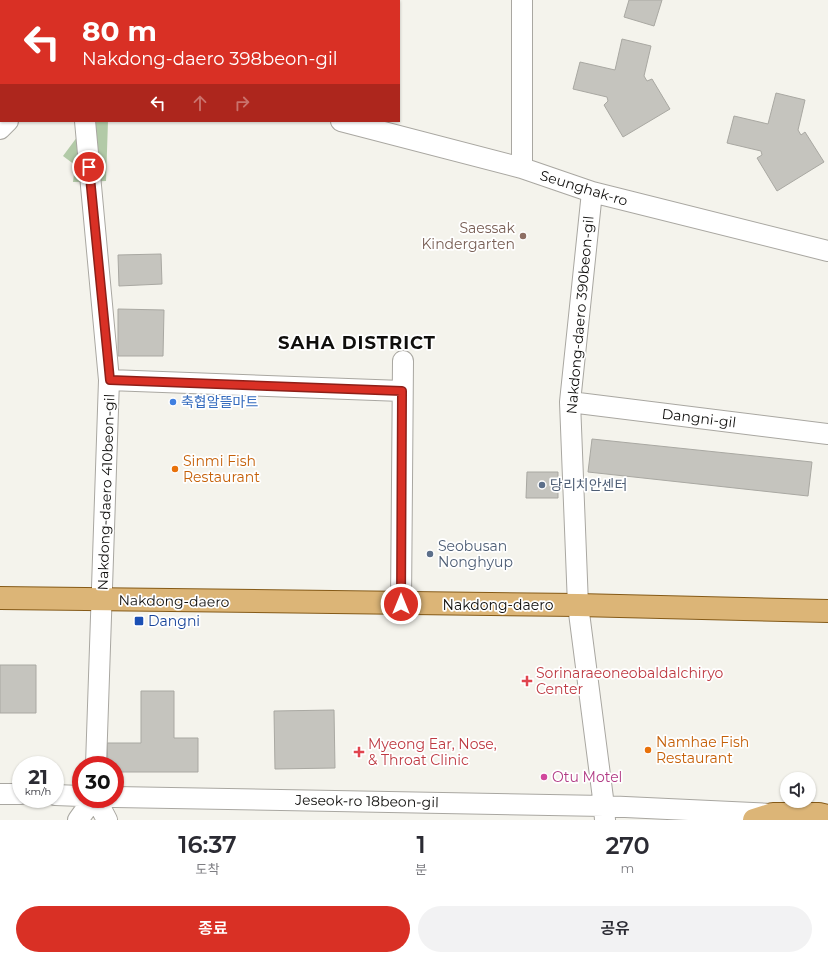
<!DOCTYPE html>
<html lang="ko">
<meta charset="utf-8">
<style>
:root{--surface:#fff;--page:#f2f2f3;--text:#2b2b33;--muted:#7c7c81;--accent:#d93025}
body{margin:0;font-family:Montserrat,"Noto Sans KR",sans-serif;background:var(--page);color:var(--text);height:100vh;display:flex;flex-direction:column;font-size:15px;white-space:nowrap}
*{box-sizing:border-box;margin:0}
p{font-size:13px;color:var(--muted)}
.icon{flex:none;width:22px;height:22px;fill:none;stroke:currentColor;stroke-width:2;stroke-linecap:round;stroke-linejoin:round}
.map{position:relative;height:820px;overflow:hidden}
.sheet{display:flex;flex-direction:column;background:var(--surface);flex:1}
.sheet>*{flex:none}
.banner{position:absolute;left:0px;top:0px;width:400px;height:122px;box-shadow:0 1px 3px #0004;background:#d93025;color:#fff;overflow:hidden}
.controls{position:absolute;left:780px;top:772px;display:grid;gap:8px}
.controls a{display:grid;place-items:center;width:36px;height:36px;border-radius:50%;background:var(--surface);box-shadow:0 1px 3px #0004;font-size:20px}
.speed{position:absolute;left:12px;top:756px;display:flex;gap:8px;font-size:20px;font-weight:700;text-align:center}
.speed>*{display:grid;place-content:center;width:52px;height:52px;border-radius:50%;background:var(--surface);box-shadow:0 1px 3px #0004;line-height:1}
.speed small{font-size:10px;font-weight:400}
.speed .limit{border:6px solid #d22;background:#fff;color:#111}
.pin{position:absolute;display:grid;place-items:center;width:34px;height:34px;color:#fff;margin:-17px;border:2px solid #fff;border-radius:50%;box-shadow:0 1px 4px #0007}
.me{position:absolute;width:44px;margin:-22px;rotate:0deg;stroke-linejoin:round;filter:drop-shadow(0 0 3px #0008)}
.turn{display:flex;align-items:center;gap:14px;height:84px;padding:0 16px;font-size:18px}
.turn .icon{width:52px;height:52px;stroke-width:2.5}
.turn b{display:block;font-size:28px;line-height:34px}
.lanes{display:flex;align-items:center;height:38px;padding:0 16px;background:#0003;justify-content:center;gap:20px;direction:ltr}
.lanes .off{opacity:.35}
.eta{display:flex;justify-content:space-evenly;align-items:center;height:68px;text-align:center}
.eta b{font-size:24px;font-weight:600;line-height:28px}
.action{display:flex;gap:8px;margin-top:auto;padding:8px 16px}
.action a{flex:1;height:46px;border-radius:24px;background:var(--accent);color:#fff;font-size:16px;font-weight:600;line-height:46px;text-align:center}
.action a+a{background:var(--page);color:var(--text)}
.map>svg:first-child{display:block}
.green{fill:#b2caa7}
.building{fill:#c5c4be;stroke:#a9a8a2}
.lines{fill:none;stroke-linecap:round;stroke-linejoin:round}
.minor-casing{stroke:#a9a7a1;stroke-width:22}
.major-casing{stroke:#855a17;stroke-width:24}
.minor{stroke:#fff;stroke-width:20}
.major{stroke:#dcb577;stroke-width:22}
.route-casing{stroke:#8d1f18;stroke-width:10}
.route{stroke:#d93025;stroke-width:7}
.education-dot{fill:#8d6e63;stroke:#fff;stroke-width:1.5}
.shop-dot{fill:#3f7fe0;stroke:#fff;stroke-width:1.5}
.food-dot{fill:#e8710a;stroke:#fff;stroke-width:1.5}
.service-dot{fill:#5c6f8a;stroke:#fff;stroke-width:1.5}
.transit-dot{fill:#1a4fb4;stroke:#fff;stroke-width:1.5}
.health-dot{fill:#e0444e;stroke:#fff;stroke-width:1.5}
.hotel-dot{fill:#d1479c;stroke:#fff;stroke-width:1.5}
.labels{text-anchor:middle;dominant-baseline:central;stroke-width:3.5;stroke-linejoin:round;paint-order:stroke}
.street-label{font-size:14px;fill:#0f0e0c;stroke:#fff}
.education-label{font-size:14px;fill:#785e54;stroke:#fff;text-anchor:end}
.shop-label{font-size:14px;fill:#366cbe;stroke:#fff;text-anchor:start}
.food-label{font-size:14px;fill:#c56008;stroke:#fff;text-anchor:start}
.service-label{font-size:14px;fill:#4e5e75;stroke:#fff;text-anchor:start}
.transit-label{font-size:14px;fill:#164399;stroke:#fff;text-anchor:start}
.health-label{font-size:14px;fill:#be3a42;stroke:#fff;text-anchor:start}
.hotel-label{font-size:14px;fill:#b23c85;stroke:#fff;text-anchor:start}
.district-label{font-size:18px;font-weight:bold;letter-spacing:1px;fill:#0f0e0c;stroke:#fff}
</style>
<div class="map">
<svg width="828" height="820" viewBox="0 0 828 820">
<rect width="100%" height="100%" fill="#f4f3ec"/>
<path class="green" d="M89,121h19l-2,60 -33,1 2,-17 -12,-9z"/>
<path class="building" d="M629,0h33l-8,26 -30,-9z
M622,39l29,7 -7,30 3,5 5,-2 18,30 -47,28 -19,-32 4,-4 -1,-4 -34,-8 7,-27 35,8z
M776,93l29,7 -7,30 3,5 4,-3 19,30 -47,29 -20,-33 5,-3 -1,-4 -34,-8 7,-27 34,8z
M161,254l1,30 -43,2 -1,-31z
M118,309l46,1 -1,46h-45z
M592,439l220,23 -4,34 -220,-24z
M527,472h31v26h-32z
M0,665h36v48h-36z
M141,691h33v47h24v34h-83v-7h-7l-1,-22h34z
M334,710l1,58 -60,1 -1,-58z"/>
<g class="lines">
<defs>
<path id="minor" d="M522,0v168
M85,1v-1
M0,31h1
M85,121l24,259 -13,385
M341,121l181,47 70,24 236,59
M0,129l8,-8
M592,192l-22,210 8,203 26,201 169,8
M109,380l293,11
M570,402l258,32
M401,604l2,-243
M0,794h21
M55,795l26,1
M115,797l489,9 1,14
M96,799l11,21
M78,820l15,-21"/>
<path id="major" d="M0,598l578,7 250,6
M754,820l19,-6h46l9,2"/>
</defs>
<use href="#minor" class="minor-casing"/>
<use href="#major" class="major-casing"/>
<use href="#minor" class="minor"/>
<use href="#major" class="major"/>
</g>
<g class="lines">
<defs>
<path id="route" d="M89,167l21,213 292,11 -1,213"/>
</defs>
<use href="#route" class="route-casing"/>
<use href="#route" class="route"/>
</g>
<circle class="education-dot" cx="523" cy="236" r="4"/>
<circle class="shop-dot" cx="173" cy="402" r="4"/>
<g class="food-dot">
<circle cx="175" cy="469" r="4"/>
<circle cx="648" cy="750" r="4"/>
</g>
<g class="service-dot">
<circle cx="542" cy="485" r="4"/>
<circle cx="430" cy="554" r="4"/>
</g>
<rect class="transit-dot" x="134" y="616" width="10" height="10" rx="2"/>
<g class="health-dot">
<path d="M525 675h4v4h4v4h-4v4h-4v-4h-4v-4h4z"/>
<path d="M357 746h4v4h4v4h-4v4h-4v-4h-4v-4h4z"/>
</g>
<circle class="hotel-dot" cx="544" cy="777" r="4"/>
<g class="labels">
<g class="street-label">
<text transform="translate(584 188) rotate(17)">Seunghak-ro</text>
<text transform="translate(580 315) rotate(-85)">Nakdong-daero 390beon-gil</text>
<text transform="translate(699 418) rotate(7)">Dangni-gil</text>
<text transform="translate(106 492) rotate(-88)">Nakdong-daero 410beon-gil</text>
<text transform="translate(174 601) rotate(1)">Nakdong-daero</text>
<text x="498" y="605">Nakdong-daero</text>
<text transform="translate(367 801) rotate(1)">Jeseok-ro 18beon-gil</text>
</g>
<g class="education-label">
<text x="515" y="228">Saessak<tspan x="515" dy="16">Kindergarten</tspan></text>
</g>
<g class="shop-label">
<text x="181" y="402">축협알뜰마트</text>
</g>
<g class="food-label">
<text x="183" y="461">Sinmi Fish<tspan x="183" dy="16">Restaurant</tspan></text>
<text x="656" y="742">Namhae Fish<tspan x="656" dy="16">Restaurant</tspan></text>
</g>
<g class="service-label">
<text x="550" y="485">당리치안센터</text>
<text x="438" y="546">Seobusan<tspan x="438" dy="16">Nonghyup</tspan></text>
</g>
<g class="transit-label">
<text x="148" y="621">Dangni</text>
</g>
<g class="health-label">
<text x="536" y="673">Sorinaraeoneobaldalchiryo<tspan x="536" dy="16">Center</tspan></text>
<text x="368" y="744">Myeong Ear, Nose,<tspan x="368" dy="16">&amp; Throat Clinic</tspan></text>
</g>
<g class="hotel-label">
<text x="552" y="777">Otu Motel</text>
</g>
<g class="district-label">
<text x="357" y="343">SAHA DISTRICT</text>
</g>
</g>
</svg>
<div class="controls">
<a><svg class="icon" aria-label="sound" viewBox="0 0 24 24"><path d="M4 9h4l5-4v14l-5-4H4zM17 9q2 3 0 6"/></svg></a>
</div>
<div class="speed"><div>21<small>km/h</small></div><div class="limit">30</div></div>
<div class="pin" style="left:89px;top:167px;background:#d93025"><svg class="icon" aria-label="arrive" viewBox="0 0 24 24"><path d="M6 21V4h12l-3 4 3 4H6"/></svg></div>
<svg class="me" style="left:401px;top:604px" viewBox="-20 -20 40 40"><circle r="17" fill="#d93025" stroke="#fff" stroke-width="3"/><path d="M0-11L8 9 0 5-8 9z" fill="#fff"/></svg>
<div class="banner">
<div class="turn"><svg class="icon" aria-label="left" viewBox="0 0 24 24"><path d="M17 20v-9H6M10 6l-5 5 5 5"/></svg><div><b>80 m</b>Nakdong-daero 398beon-gil</div></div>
<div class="lanes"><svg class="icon" aria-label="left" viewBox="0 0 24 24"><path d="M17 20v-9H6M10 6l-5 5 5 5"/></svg><svg class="icon off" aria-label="ahead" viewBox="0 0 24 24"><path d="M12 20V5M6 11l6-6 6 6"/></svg><svg class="icon off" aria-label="right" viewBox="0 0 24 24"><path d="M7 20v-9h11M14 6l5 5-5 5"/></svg></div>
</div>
</div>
<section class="sheet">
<div class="eta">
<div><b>16:37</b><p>도착</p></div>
<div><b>1</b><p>분</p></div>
<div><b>270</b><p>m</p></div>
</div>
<div class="action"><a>종료</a><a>공유</a></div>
</section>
